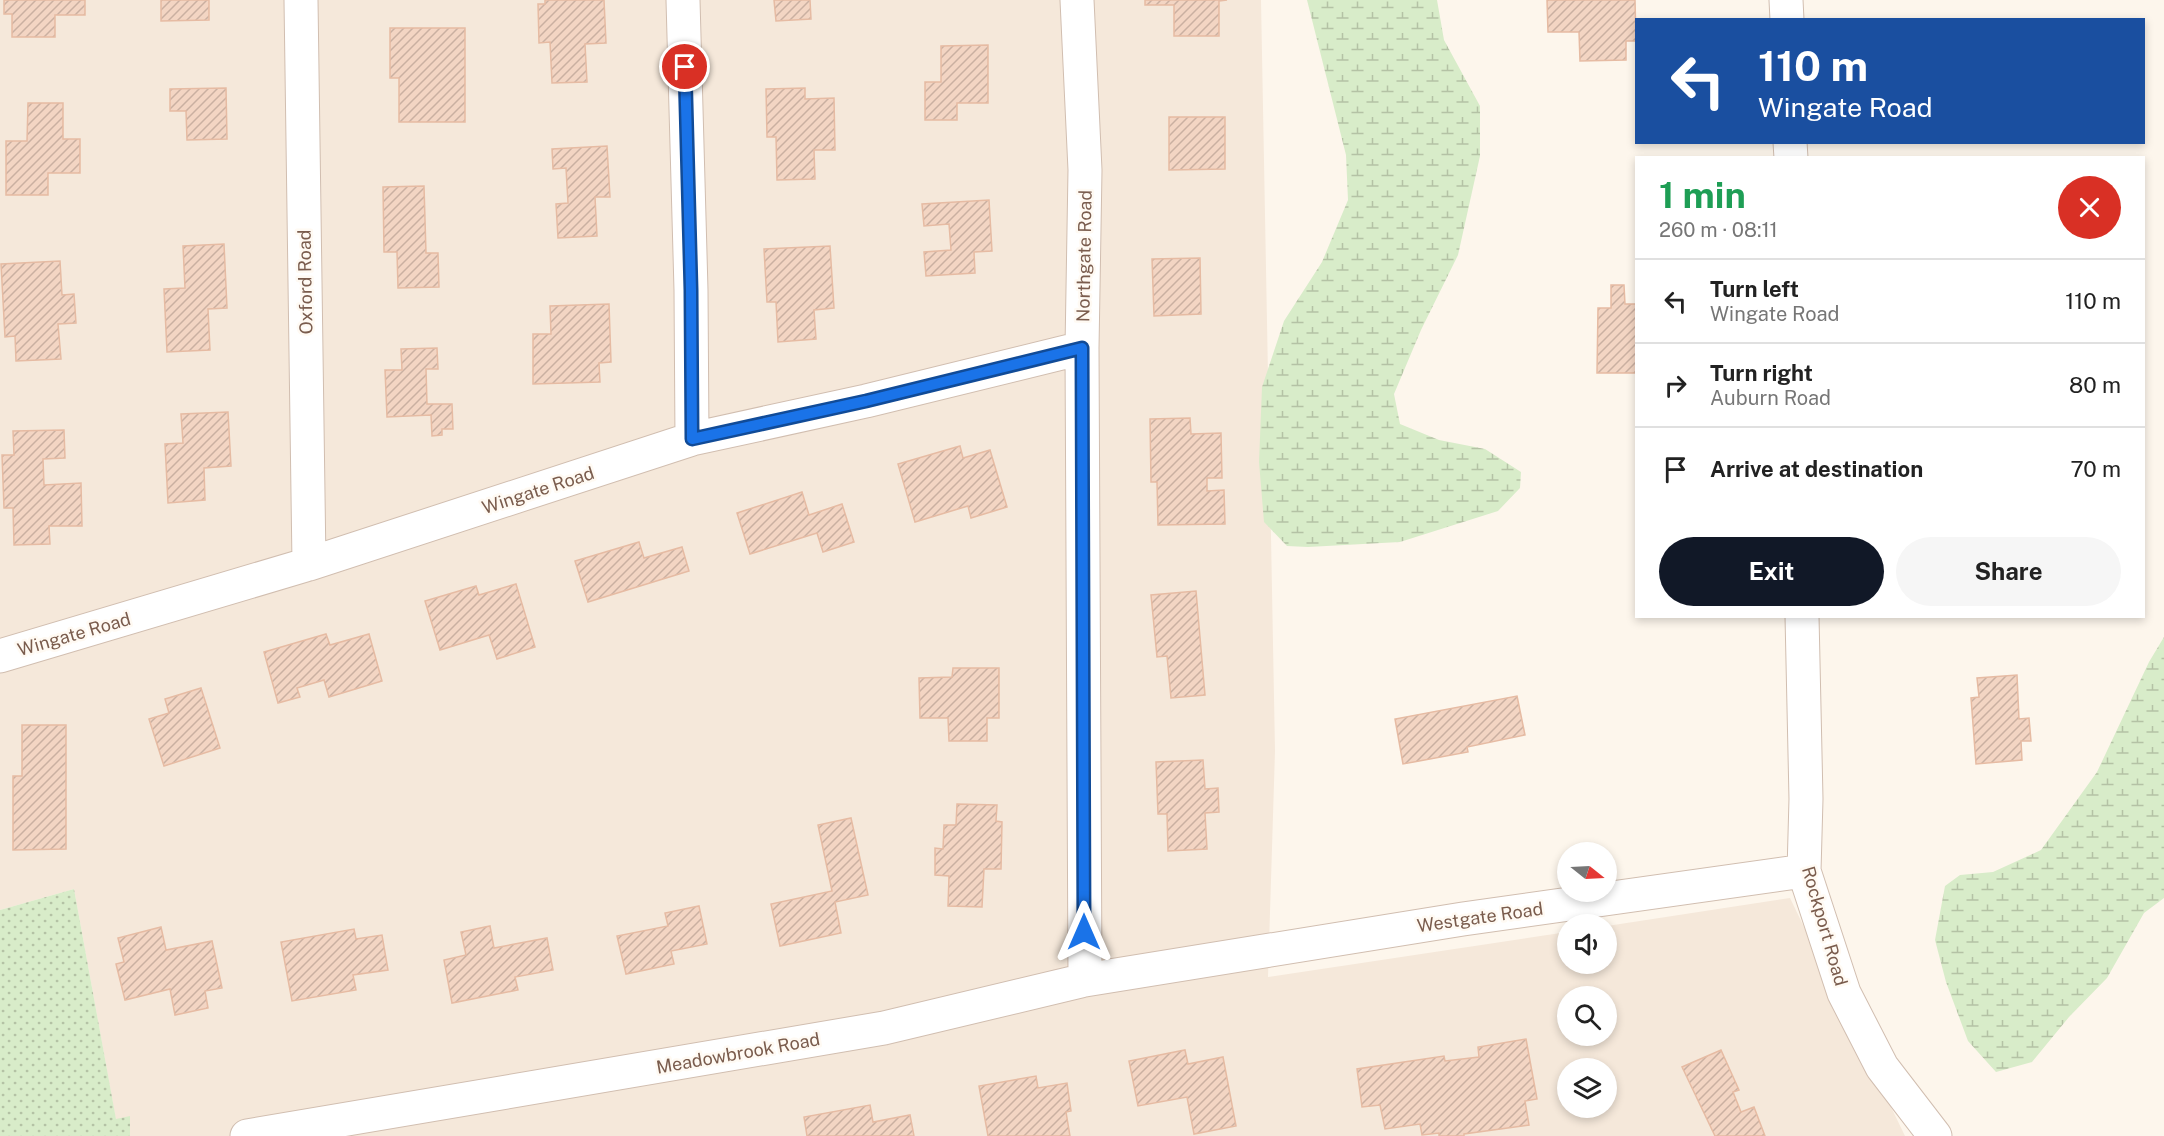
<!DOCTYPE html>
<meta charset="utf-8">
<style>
:root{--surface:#fff;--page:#f6f6f6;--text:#222;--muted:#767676;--line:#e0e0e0;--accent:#111827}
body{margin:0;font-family:"Public Sans",sans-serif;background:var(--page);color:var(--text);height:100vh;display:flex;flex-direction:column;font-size:22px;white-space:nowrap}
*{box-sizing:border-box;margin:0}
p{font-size:20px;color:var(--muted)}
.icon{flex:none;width:33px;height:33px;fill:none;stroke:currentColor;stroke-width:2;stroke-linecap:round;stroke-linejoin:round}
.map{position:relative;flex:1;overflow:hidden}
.details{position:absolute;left:1635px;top:156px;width:510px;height:462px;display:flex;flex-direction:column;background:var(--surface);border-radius:0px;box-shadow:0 3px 9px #0003}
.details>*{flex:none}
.banner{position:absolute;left:1635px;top:18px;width:510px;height:126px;border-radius:0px;box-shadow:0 3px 9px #0003;background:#1a4fa0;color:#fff;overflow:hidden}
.needle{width:39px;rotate:108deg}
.buttons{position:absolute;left:1557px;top:842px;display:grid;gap:12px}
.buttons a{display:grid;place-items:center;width:60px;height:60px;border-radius:50%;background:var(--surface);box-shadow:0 3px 9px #0003;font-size:30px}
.pin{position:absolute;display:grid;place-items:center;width:51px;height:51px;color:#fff;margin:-26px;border:3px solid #fff;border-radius:50%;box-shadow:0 2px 6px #0007}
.me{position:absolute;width:66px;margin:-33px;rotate:0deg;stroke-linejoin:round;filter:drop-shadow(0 0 4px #0008)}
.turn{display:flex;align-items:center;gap:21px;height:126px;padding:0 24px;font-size:27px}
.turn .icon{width:78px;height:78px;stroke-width:2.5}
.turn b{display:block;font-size:42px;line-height:51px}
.round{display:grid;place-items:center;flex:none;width:63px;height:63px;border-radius:32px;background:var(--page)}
.overview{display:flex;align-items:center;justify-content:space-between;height:102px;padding:0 24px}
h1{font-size:36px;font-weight:700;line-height:45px;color:#1e9e55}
.cta{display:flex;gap:12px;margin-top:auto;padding:12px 24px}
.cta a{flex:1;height:69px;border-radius:36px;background:var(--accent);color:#fff;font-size:24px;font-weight:700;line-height:69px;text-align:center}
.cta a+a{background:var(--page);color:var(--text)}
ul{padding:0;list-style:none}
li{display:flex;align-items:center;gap:18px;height:84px;padding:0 24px;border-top:2px solid var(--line)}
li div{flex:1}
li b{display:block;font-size:22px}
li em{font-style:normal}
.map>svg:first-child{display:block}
.residential{fill:#f5e8da;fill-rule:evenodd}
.wetland{fill:url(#wetland-marsh)}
.park{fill:url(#park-dots)}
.building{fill:url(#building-hatch);stroke:#e6bba3;stroke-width:1.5}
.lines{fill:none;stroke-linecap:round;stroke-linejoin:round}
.minor-casing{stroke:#d1beb0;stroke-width:35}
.minor{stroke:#fff;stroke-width:33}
.route-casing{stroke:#114b97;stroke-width:15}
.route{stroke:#1a73e8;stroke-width:10}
.labels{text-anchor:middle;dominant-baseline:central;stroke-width:5;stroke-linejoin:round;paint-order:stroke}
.street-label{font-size:18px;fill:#7a5c4d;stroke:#fffaf3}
</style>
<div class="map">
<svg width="2164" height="1136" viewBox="0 0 2164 1136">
<defs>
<pattern id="wetland-marsh" width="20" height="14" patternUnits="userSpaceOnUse" patternTransform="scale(1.5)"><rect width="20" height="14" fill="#d8ecc9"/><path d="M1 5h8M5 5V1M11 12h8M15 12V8" fill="none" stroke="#b4c2a5"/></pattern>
<pattern id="park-dots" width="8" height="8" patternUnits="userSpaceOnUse" patternTransform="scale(1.5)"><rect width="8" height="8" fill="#d8ecc9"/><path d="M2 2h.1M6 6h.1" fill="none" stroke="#b4c2a5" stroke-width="1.8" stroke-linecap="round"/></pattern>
<pattern id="building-hatch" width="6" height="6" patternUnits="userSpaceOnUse" patternTransform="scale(1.5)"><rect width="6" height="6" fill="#f3d5c3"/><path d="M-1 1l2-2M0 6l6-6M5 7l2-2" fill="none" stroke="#cab0a1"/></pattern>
</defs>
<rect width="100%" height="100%" fill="#fdf6ec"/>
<path class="residential" d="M0,0h1261l14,751 -7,226 299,-45 1,31h38l1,-37 183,-28 115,238h-1775v-19l-14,3 -42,-231 -74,21zM1568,996h38v39h-38zM1568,1068h38v39h-38z"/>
<path class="wetland" d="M1307,0h130l7,40 36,66v50l-22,99 -37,75 -27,64 6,30 39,16 46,9 36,23 -1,16 -22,23 -98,31 -92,5 -21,-1 -23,-24 -5,-60 3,-75 22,-66 38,-59 26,-62 -2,-45z
M2164,637v261l-20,15 -37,65 -38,39 -37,45 -36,10 -28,-31 -22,-59 -11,-42 10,-54 15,-11 33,-3 48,-22 56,-78 52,-110z"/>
<path class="park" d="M74,889l42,230 14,-3v20h-130v-226z"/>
<path class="building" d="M4,0h81v15h-30v22h-43v-23h-8z
M161,0h48v20l-48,1z
M545,0h59l2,43 -21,1 2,38 -35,1 -2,-41 -11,1 -1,-39h7z
M774,0h36l1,19 -35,2z
M1145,0h82l-8,1v35h-45v-31h-29z
M1547,0h88l1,41h-10v19l-46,1 -1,-29h-31z
M390,28h75v94h-66v-44h-9z
M988,45v58h-31v17h-32v-38h16v-36z
M226,88l1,51 -40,1 -1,-29h-16v-22z
M805,88v11l29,-1 1,52h-21l1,29 -38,1 -1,-43h-9l-1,-48z
M28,103h35v36h17v34h-32v22h-42v-54h21z
M1169,117h56v52l-56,1z
M607,146l3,51h-15l2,39 -39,2 -2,-34 12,-1 -2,-35 -13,1 -1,-20z
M424,186l2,67h12l1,34 -41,1 -1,-36h-13l-1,-65z
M989,200l3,51 -18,1 1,21 -49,3 -2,-24 27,-2 -2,-26 -25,2 -2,-22z
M224,244l3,64 -19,1 2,41 -43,2 -3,-63 21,-1 -2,-42z
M830,246l4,62 -20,2 2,29 -38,3 -2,-40h-9l-3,-53z
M1200,258l1,56 -47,2 -2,-57z
M60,261l2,34 12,-1 2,29 -18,1 3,35 -45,2 -1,-25 -10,1 -4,-73z
M1611,285h13l1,19h11v69h-39l1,-65h13z
M609,304l2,58 -12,1 1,19 -67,2v-50h18l-1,-28z
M437,348l1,21h-12l1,35h25l1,25h-11v6l-10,1 -1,-21 -44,2 -2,-47h17l-1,-21z
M228,412l3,54 -27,2 1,32 -37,3 -3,-59 18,-1 -2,-29z
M1190,418l1,16 30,-1 1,45h-15v13l17,-1 1,34 -67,1 -1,-43h-6l-1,-63z
M64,430l1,28 -22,1 1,26 37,-2 1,43h-33l1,18 -36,1 -1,-37h-9l-2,-53h12l-1,-24z
M960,446l3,12 27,-8 17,57 -36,11 -3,-12 -53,16 -17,-58z
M802,492l7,23 33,-11 12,38 -31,10 -6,-19 -67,21 -13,-41z
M639,542l5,16 38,-11 7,24 -101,31 -13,-41z
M516,584l19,63 -38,12 -8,-24 -49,15 -15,-49 51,-15 3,9z
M1196,591l9,104 -34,3 -4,-42 -10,1 -6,-62z
M326,634l4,11 39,-11 13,47 -53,16 -5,-17 -27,8 3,9 -22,6 -14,-51z
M953,668h46v50h-12v23h-38l-1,-23h-28l-1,-40 33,-1z
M2017,675l2,44 10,-1 2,23h-10l1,19 -46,4 -5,-66 8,-1 -2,-19z
M201,688l19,60 -56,18 -15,-47 20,-6 -4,-14z
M1517,696l8,39 -58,12 1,5 -65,12 -8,-45z
M22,725h44v124l-53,1v-74h9z
M1203,760l2,29 13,-1 1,24 -14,1 2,36 -39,2 -1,-37h-9l-2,-52z
M957,804l40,1 -1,16 6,1 -1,47h-17l-2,38 -34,-1 1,-30 -14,-1v-27l8,1 1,-24h12z
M851,818l17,77 -33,7 6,31 -61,13 -9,-42 61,-13 -14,-66z
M699,906l8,38 -36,7 3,13 -48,10 -9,-38 51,-10 -3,-13z
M490,926l4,22 53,-10 6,32 -38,7 3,13 -66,13 -8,-43 22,-5 -5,-23z
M161,927l5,23 46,-9 10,47 -17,3 3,17 -33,7 -5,-26 -45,11 -9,-36 8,-2 -6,-24z
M354,929l2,10 26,-4 6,35 -35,5 3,15 -64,11 -11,-59z
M1526,1039l11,60 -12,2 4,24 -65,9v2h-25v-3l-17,2 -2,-11 -35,5 -5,-24 -18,2 -5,-38 87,-13 1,5 34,-4 -1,-10z
M1185,1050l3,14 35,-7 13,69 -42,8 -7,-37 -49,9 -9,-45z
M1721,1050l18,40 -6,2 8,20 13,-5 11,29h-50l-33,-69z
M1036,1076l2,12 29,-5 4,28 -5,1 4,24h-82l-9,-50z
M870,1105l3,17 37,-7 4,21h-107l-3,-19z"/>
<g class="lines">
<defs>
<path id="minor" d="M301,0l8,564
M683,0l8,290 1,149
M1077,0l8,170 -3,178 3,632
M1786,0l1,20
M1790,142l1,16
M1802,616l4,183 -2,72 40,122 38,74 53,69
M0,656l309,-92 383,-125 174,-38 216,-53
M247,1136l637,-108 201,-48 378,-61 341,-48"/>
</defs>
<use href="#minor" class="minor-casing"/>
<use href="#minor" class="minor"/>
</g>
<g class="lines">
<defs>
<path id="route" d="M685,67l6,223 1,149 174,-38 216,-53 2,584"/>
</defs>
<use href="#route" class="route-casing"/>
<use href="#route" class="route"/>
</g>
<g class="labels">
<g class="street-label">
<text transform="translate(1084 256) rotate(-89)">Northgate Road</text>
<text transform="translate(305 282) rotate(-91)">Oxford Road</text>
<text transform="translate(538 490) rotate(-18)">Wingate Road</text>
<text transform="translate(74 634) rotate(-16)">Wingate Road</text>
<text transform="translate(1480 917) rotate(-8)">Westgate Road</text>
<text transform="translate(1825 926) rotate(74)">Rockport Road</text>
<text transform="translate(738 1053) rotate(-10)">Meadowbrook Road</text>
</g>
</g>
</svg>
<div class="buttons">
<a><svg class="needle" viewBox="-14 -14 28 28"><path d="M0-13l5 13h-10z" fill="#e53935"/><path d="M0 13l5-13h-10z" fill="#767676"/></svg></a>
<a><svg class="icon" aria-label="sound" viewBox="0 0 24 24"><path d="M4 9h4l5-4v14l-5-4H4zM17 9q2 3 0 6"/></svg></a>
<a><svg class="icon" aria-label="search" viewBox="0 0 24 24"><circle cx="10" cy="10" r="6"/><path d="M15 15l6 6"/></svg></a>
<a><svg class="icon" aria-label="layers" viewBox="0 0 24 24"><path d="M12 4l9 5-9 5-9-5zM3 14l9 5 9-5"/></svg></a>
</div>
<div class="pin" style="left:685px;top:67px;background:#d93025"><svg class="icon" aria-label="arrive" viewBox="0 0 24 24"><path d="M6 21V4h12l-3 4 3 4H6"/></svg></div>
<svg class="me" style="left:1084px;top:932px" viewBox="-20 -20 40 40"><path d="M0-17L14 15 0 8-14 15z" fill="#1a73e8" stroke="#fff" stroke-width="4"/></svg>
<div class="banner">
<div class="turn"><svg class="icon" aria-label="left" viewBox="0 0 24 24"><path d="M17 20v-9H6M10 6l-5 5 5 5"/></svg><div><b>110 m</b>Wingate Road</div></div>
</div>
<section class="details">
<div class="overview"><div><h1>1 min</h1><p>260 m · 08:11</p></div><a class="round" style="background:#d93025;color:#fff"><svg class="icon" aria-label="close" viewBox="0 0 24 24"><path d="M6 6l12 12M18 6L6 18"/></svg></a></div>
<ul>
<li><svg class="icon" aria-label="left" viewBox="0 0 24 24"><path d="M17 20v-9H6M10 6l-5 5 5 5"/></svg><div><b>Turn left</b><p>Wingate Road</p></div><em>110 m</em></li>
<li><svg class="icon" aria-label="right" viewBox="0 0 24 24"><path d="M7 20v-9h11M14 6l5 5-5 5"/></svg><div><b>Turn right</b><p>Auburn Road</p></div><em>80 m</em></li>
<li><svg class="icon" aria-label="arrive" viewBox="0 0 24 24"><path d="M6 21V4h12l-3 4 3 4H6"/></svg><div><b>Arrive at destination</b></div><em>70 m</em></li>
</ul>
<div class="cta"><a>Exit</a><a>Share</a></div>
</section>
</div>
